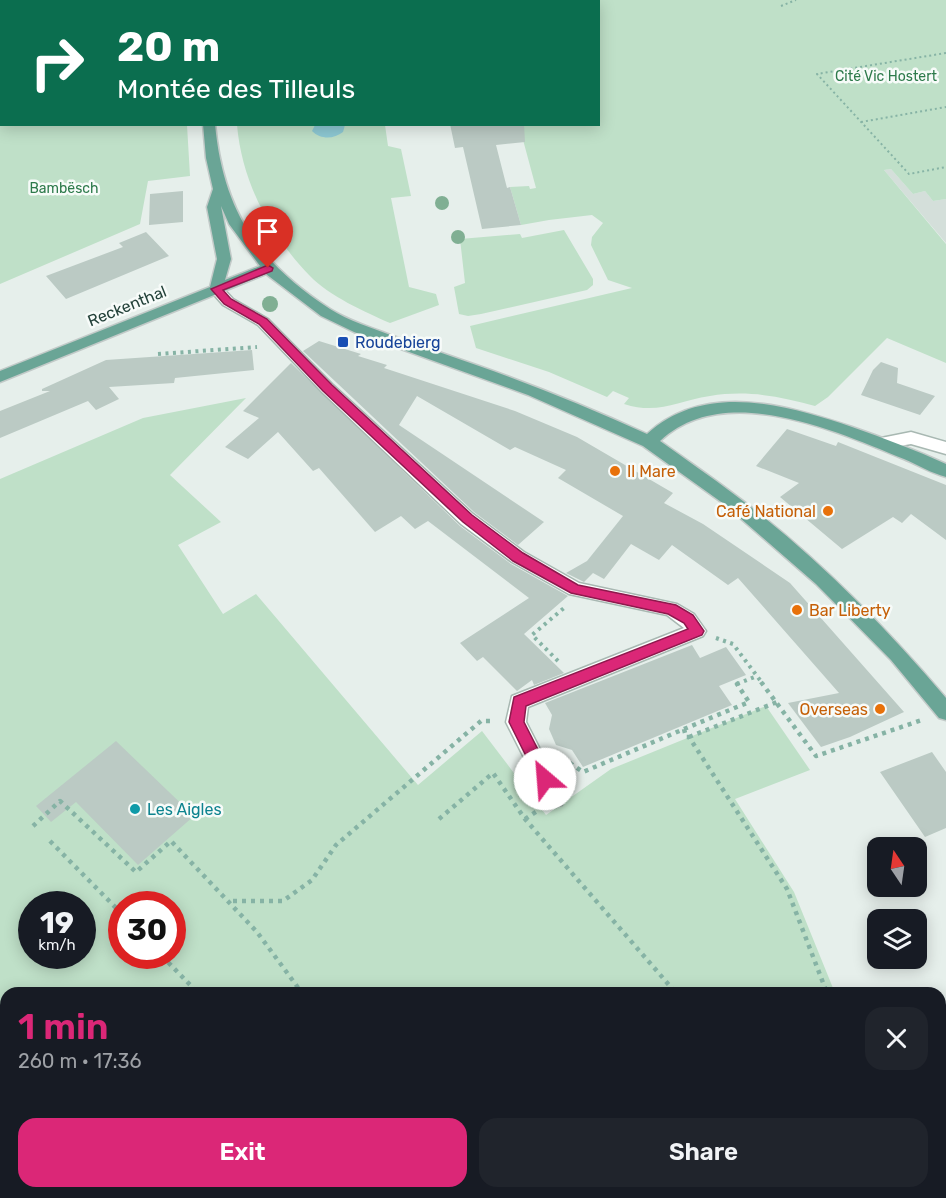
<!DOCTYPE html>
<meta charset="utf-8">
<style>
:root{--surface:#171b24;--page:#20242c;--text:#f1f3f6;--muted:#9ea1a6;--accent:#db2777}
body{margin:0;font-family:Rubik,sans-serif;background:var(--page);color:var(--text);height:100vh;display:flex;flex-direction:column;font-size:22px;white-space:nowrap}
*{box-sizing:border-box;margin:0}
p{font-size:20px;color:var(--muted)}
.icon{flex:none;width:33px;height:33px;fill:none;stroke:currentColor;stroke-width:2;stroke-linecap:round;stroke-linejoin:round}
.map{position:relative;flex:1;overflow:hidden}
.drawer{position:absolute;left:0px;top:987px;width:946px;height:212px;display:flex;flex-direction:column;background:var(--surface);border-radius:18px 18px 0 0;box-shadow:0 3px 15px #0003}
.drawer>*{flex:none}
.banner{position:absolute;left:0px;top:0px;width:600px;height:126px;box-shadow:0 3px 15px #0003;background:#0b6e4f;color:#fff;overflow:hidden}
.needle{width:39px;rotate:347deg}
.fabs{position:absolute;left:867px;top:837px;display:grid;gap:12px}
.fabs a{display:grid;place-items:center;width:60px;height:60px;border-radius:12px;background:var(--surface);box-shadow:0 3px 15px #0003;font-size:30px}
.speed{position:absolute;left:18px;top:891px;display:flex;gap:12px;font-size:30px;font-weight:700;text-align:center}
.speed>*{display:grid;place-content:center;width:78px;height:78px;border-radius:50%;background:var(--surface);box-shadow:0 3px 15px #0003;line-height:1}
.speed small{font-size:15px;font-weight:400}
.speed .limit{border:9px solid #d22;background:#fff;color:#111}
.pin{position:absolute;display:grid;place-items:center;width:51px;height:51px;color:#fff;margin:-62px -26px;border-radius:50% 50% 50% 0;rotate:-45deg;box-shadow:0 0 6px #0007}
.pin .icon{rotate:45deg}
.me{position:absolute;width:66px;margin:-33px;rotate:333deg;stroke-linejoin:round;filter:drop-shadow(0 0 4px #0008)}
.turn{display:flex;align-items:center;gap:21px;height:126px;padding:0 18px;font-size:27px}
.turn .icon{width:78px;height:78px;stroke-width:2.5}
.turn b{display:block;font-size:42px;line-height:51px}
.round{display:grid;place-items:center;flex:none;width:63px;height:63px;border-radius:18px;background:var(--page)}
.summary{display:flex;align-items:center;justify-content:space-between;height:102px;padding:0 18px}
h1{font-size:36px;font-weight:600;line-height:45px;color:var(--accent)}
.button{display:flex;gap:12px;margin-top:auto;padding:12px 18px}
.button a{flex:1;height:69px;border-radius:18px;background:var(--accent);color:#fff;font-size:24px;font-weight:600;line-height:69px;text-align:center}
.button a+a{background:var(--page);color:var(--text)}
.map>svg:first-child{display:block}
.built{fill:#d4dfda}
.green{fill:#bfe0c8;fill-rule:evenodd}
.water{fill:#8ec9d4}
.building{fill:#bbcac4}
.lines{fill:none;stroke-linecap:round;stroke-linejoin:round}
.minor-casing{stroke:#a8b8b2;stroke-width:3}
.major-casing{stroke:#c2cac8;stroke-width:3}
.path-far2{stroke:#86b3a5;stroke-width:2;stroke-dasharray:2 3;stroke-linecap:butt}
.path-far1{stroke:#86b3a5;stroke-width:4;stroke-dasharray:3 4.5;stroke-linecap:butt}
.path{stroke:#86b3a5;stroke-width:4.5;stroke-dasharray:4 5;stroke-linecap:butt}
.minor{fill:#fff;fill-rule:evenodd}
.major{fill:#6aa596;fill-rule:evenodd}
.tree{fill:#80af93}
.route{fill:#db2777;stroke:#8e194d;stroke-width:1.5}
.transit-dot{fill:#1a4fb4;stroke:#f7fbf9;stroke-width:2}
.food-dot{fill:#e8710a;stroke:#f7fbf9;stroke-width:2}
.culture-dot{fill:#0f9aa8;stroke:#f7fbf9;stroke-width:2}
.labels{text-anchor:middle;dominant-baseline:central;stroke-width:5;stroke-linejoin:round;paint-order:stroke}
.far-park-label{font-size:14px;fill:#2d7a4b;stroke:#f7fbf9}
.street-label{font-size:16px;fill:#24423a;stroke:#f7fbf9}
.transit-label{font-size:16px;fill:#164399;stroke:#f7fbf9;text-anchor:start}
.food-label{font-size:16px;fill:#c56008;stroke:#f7fbf9;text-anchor:start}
.culture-label{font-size:16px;fill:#0d838f;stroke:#f7fbf9;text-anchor:start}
</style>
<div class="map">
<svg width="946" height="1198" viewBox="0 0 946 1198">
<rect width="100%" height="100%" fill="#e6efeb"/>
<path class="built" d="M891,169l22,25 12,-3 8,10 13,-2v44l-62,-73z"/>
<path class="green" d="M590,0h356v199l-13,2 -8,-10 -12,3 -22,-25 -7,1 62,74v119l-59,-25 -59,59 -13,9c-35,-10 -69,-16 -105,-10 -34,5 -51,19 -86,8l5,-6 -16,-7 -6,6 -58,-25 -73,-24 -6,-22 162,-38 -24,-8 -17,-35 1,-8 11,-14 -11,-8 -43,5 -28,5 -11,-38 19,-1 1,3 6,-1 -17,-63 79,-1v-122z
M0,8l2,116 185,1 3,51 -42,5 -8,43 -140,60z
M237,125h148l3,21 13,3 10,47 -20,2 18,89 27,7 3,11 -49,18c-25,-11 -61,-27 -80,-47 -40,-41 -68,-94 -73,-151z
M564,230l29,49v6l-6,5 -106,24 -13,2 -9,-2 -5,-27 11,-4 -5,-44 60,-5 2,4z
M246,398l-76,77 51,47 -43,23 45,69 33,-20 162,191 64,-54 64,84 65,-46 155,-63 44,64 -75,29 59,93 41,101h-829v199h909l2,6h-917v-719l143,-61zM32,904h50v52h-50zM122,904h50v52h-50z"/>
<path class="water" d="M345,125l-2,7c-9,7 -22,8 -31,-1l3,-6z"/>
<path class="building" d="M450,124h74l1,18 -29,3 11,43 3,-1 11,38 -39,4 -19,-82 -8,1z
M183,191v31l-34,3 1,-31z
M146,232l23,24 -103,43 -20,-23 77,-29 -4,-4z
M319,341l42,13 -3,2 29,9 -3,3 131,43 62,26 96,56 -9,10 39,21 87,59 114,129 -54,25 -29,10 -33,-44 51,-10 -101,-115 -10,7 -56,-40 -13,15 -28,-16 -27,35 -11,-6 -9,9 -18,-9 21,-12 36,-45 -65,-38 8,-8 -51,-23 -5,3 -93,-54 -18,29 145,97 -26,23 -44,-33 -171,-161z
M252,350l2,20 -79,8 -1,5 -65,4 10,12 -23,11 -8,-9 -88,37v-27l50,-20h-8v-2l64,-29z
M881,362l17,6 -1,15 38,13 -15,19 -59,-20 12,-25z
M291,363l169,163 51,38 57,32 -44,38 40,39 -30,12 -2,-5 -15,11 -34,-34 -6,4 -17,-18 69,-45 -101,-77 -13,8 -14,-13 -26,16 -56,-64 -6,3 -35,-39 -30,27 -23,-12 34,-29 -16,-7z
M787,429l49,17 2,-4 108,43v55l-35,-26 -9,9 -9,-6 -51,32 -62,-52 19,-14 -43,-17z
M692,645l8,13 26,-11 20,28 -27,11 13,19 -149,62 -11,-17 -16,-5 -7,-16 3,-14 -7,-12z
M116,741l78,75 -56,49 -62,-63 -25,20 -15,-16z
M932,752l14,20v56l-21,9 -45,-65z"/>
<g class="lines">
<defs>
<path id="minor" d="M216,284l5,2 12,13 35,20 64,65 141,130 51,38 55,31 98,21 17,10 12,17 -3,5 -175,71 -2,15 39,76 -3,7 -7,2 -7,-2 -42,-83 6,-26 172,-68 -17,-13 -98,-21 -57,-32 -51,-38 -139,-132 -64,-67 -35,-20 -14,-16z
M911,432l35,10v12l-35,-10 -29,5 -6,-2 -2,-4 2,-4z"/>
<path id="major" d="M0,0h15l-13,3z
M30,0h39l1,2h-39z
M168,0h17l-18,2z
M207,0h10v2h-10z
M203,124h12c8,87 43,138 115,185 19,12 42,19 63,27 29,10 57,20 86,30 57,20 113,43 168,68 58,-53 139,-29 205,-7 32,11 63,23 94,37v13c-15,-4 -28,-12 -42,-18 -70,-29 -180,-78 -244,-18 25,18 50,35 75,54 78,58 148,129 211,203v22l-7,-2 -48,-58 -75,-76 -92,-80 -81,-58 -115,-51 -174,-63 -33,-16 -55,-42 -266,108v-11l210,-84 7,-28 -10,-52 6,-18 -7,-31zM221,206l8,18 31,42 -35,14 6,-21z"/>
</defs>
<use href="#minor" class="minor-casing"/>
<use href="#major" class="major-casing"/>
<path class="path-far2" d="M781,6l15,-6
M946,53l-129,21 92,100 37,-7
M861,122l85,-15"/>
<path class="path-far1" d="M158,354l99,-7
M716,638l17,6 30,40
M558,661l-26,-26 32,-27
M737,684l20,-8"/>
<path class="path" d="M761,682l55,74 106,-36
M684,729l65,-27 -12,-18 4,-2
M689,737l88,-35
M562,758l21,14 101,-43 2,8h3l98,152 40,104
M439,819l54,-46 32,46 151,174
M525,819l12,-8
M33,826l27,-25 76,71 35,-31 86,91 45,61
M50,841l72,73
M233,901h50l29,-21 24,-35 145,-124h12
M162,956l36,37
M385,1192l1,6
M785,1192l3,6
M864,1192l3,6"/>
<use href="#minor" class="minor"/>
<use href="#major" class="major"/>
</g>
<g class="tree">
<circle cx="442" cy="203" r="7"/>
<circle cx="458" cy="237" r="7"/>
<circle cx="270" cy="304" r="8"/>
</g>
<path class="route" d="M268,265l5,3 -1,3 -49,19 8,9 36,20 65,66 140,130 51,38 55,32 98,20 17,10 11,16 -2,4 -176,71 -2,16 29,57 -2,5 -6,2 -5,-2 -31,-62 5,-25 174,-68 -4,-6 -16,-9 -97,-21 -58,-32 -50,-39 -140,-131 -64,-67 -35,-20 -13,-15z"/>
<rect class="transit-dot" x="337" y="336" width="12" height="12" rx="3"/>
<g class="food-dot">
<circle cx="615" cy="471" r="6"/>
<circle cx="828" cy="511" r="6"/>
<circle cx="797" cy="610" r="6"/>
<circle cx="880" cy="709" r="6"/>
</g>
<circle class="culture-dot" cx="135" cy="809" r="6"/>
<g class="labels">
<g class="far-park-label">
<text x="886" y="76">Cité Vic Hostert</text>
<text x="64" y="188">Bambësch</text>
</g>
<g class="street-label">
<text transform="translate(127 306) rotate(-22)">Reckenthal</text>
</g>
<g class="transit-label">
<text x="355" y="342">Roudebierg</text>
</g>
<g class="food-label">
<text x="627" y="471">Il Mare</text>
<text x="816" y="511" text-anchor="end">Café National</text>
<text x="809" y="610">Bar Liberty</text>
<text x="868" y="709" text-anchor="end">Overseas</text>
</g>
<g class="culture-label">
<text x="147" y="809">Les Aigles</text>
</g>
</g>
</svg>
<div class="fabs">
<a><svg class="needle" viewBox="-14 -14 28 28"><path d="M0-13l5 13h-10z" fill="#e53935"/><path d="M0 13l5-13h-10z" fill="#9ea1a6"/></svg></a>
<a><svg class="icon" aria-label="layers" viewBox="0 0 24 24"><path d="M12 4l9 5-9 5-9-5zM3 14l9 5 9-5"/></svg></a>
</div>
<div class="speed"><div>19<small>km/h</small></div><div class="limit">30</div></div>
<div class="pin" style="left:268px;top:268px;background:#d93025"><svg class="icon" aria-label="arrive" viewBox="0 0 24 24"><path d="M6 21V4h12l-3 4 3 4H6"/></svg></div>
<svg class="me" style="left:545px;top:779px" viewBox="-20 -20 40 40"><circle r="19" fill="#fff"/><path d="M0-13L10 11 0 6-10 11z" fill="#db2777"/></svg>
<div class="banner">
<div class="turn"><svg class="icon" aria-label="right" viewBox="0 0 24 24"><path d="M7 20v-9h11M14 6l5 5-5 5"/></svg><div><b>20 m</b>Montée des Tilleuls</div></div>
</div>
<section class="drawer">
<div class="summary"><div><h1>1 min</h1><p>260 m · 17:36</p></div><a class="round"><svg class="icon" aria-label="close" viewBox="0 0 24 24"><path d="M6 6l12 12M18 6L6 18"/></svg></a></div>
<div class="button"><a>Exit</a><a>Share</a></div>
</section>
</div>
